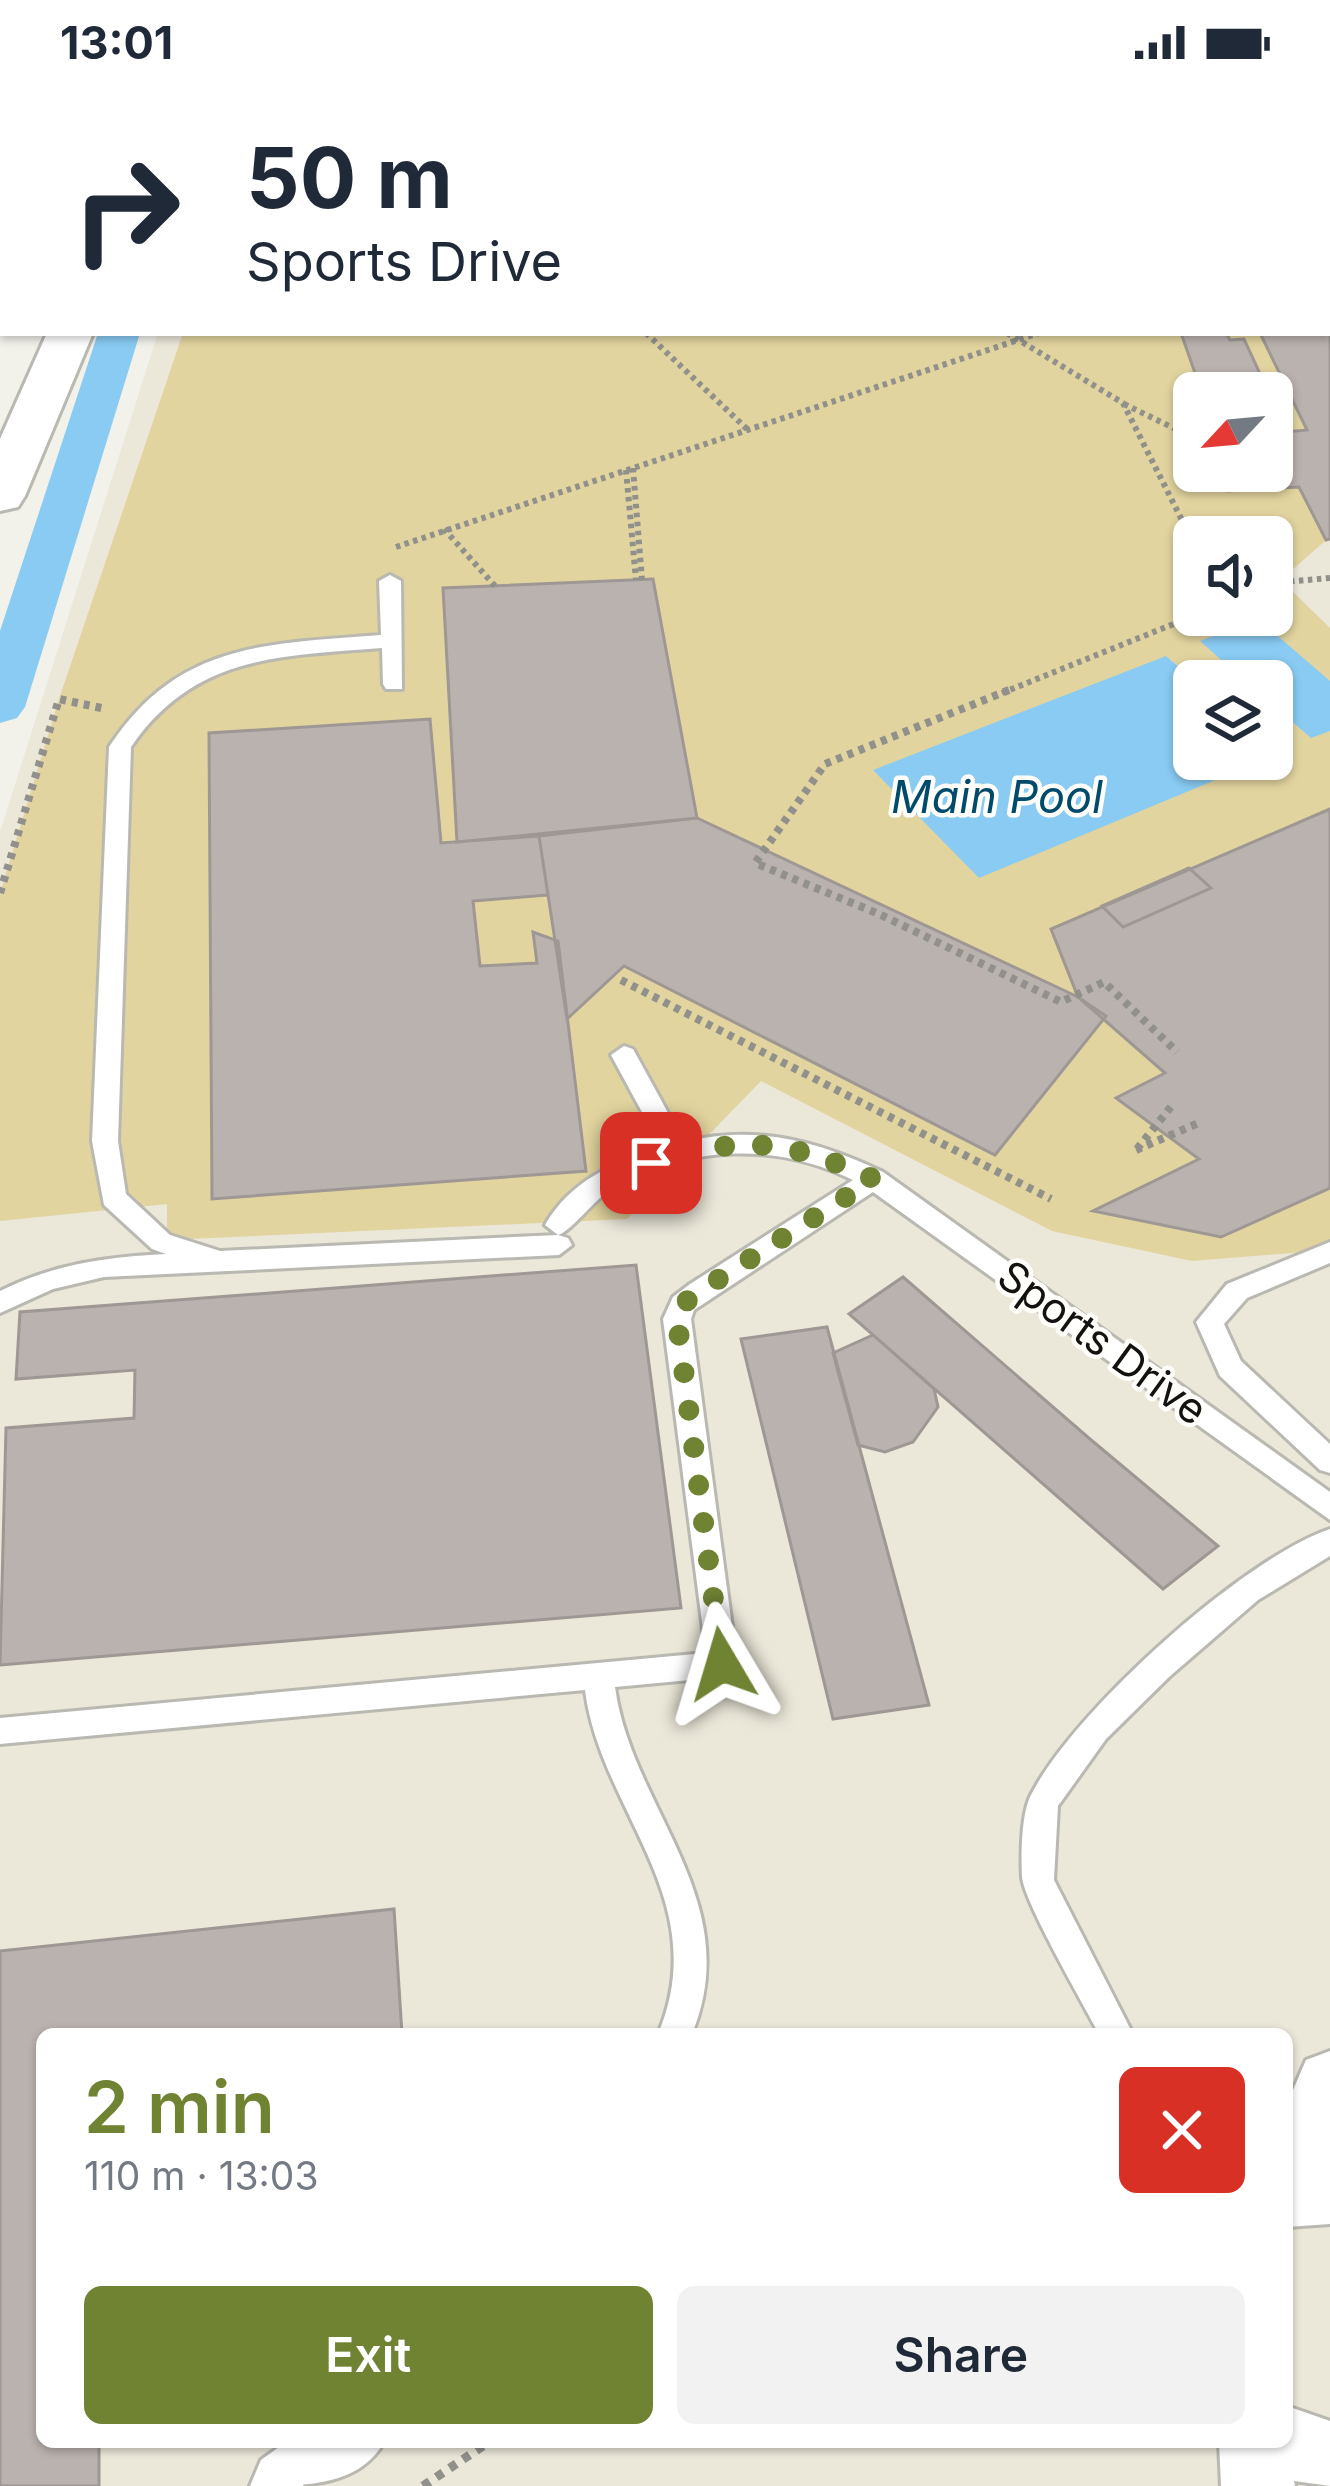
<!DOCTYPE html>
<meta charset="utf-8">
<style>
:root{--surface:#fff;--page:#f2f2f3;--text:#1f2937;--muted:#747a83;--accent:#708333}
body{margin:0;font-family:Inter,sans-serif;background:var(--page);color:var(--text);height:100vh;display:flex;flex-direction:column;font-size:45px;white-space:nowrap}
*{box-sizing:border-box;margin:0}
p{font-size:39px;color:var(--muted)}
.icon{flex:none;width:66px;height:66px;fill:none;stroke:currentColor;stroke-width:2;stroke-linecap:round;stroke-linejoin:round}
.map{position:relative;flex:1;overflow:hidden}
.drawer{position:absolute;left:36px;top:1944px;width:1257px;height:420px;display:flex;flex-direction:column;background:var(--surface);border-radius:18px;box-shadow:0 3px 9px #0004}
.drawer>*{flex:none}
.hud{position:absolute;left:0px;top:0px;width:1332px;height:252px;box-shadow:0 3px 9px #0004;background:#fff;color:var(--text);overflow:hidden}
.needle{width:78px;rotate:244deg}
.tools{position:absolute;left:1173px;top:288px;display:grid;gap:24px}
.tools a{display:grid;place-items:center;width:120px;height:120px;border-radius:18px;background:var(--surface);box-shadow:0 3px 9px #0004;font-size:60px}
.pin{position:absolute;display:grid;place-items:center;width:102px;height:102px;color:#fff;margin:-51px;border-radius:24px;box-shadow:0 6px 18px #0006}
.me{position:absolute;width:132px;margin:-66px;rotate:353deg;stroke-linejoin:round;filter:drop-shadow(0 0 9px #0008)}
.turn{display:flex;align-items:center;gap:42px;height:252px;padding:0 48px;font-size:54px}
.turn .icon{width:156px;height:156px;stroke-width:2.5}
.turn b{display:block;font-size:84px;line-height:102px}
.round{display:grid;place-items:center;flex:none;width:126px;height:126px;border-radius:18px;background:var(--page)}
.head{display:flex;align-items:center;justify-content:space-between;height:204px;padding:0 48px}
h1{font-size:72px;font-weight:600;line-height:90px;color:var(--accent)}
.primary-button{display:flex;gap:24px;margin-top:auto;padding:24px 48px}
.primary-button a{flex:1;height:138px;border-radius:18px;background:var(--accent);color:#fff;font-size:48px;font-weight:600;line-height:138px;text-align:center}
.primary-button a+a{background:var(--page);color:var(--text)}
.status{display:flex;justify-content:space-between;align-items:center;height:84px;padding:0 60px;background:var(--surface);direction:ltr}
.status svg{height:33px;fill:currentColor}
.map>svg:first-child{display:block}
.built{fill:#ebe7d9;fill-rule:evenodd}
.green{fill:#e2d49f;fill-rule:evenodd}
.water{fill:#89cbf3}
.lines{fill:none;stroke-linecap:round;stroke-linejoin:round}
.canal{fill:#89cbf3;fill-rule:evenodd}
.building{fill:#bab2af;stroke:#9e9794;stroke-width:3}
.lane-casing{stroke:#b9b8b1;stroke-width:6}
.street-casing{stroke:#b9b8b1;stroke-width:6}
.highway-casing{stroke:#b9b8b1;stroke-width:6}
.path-far2{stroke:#91908b;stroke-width:6;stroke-dasharray:4.5 4.5;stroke-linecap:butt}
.path-far1{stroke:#91908b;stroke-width:8;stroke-dasharray:6 6;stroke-linecap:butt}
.path{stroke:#91908b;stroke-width:9;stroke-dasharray:8 8;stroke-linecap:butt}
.lane{fill:#fff;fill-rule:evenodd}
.street{fill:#fff;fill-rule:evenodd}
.highway{fill:#fff;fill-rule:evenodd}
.route{stroke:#708333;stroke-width:21;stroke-dasharray:0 37.8}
.labels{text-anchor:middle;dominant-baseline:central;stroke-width:9;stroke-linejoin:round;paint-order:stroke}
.street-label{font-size:42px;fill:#131210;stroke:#fffefa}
.water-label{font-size:45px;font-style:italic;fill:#004b6b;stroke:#fffefa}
</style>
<div class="status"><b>13:01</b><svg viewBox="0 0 49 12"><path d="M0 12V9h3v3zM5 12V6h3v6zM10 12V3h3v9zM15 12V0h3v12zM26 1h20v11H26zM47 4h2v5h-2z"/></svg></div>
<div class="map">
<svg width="1330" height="2402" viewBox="0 0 1330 2402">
<rect width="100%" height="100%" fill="#f2f1ea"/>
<path class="built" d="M243,0h1087v2402h-1330v-1654l158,-499h1171v-246zM1194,309h78v78h-78zM1194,453h78v78h-78zM1194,597h78v78h-78zM42,1950h1245v408h-1245z"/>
<path class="green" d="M276,0h1054v219l-1,-216z
M183,249h998l21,60h-8v46l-6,1 6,11v20h24l10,20 71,-4 27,53 -45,40 49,48v622l-138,11 -140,-30 -291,-150 -134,138 -460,21v-36l-167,17v-328l59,-194zM1194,453h78v78h-78zM1194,597h78v78h-78z
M1226,249h34l47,97 -22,2 -13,-39 -28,-54 -14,1z"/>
<path class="water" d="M1258,535l72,62v50l-19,7 -39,-34v-23h-27l-45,-40z
M1166,572l29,25 -1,78h72l-287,119 -106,-108z"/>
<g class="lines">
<path class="canal" d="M98,249h42l-115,374 -8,11 -17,5v-92z"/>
</g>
<path class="building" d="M1330,219v236l-4,1 -27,-53 -72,4 -9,-20h54v-72l13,33 22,-2 -47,-97h69z
M1181,249h45l4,7 14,-1 25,54h-67z
M653,495l44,239 -240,24 -14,-254z
M430,635l11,124 98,-7 9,59 -75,6 7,65 57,-3 -4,-31 25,9 28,230 -374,28 -3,-466z
M1330,725v379l-109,49 -128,-26 106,-52 -83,-61 49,-25 -87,-76 -27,-68z
M697,734l381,179 28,19 -111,139 -371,-189 -57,53 -28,-183z
M1189,784l22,20 -88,39 -21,-21z
M636,1181l45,343 -681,57 6,-237 128,-10 1,-48 -119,9 4,-67z
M903,1193l187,162 128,107 -55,43 -314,-275z
M827,1243l102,378 -96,14 -92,-380z
M873,1251l61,54 4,18 -25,35 -28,10 -27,-7 -25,-92z
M394,1825l8,125h-360v408h57v44h-99v-535z"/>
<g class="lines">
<defs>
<path id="lane" d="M390,491l11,6 1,108h-16l-3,-5 -1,-36c-102,8 -188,7 -251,99l-13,394 8,53 44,41 50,16 338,-16 -13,-10c25,-44 69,-63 116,-78l-50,-92 13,-9 9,3 51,93c72,-18 134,-1 199,30l447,320v28l-457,-328 -179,118 -3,9 46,345 -4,9 -11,4 -107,10c16,121 132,213 77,347h-34c57,-135 -58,-223 -73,-344l-585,54v-26l706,-65 -43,-334 10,-22 17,-13 163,-104c-77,-38 -165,-35 -240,8 -19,11 -41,43 -55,47l10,3 4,7 -13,10 -455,22 -51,12 -53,24v-22c54,-27 106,-34 166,-37l-14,-5 -48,-44 -12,-64 17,-394c69,-105 157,-103 272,-112l-2,-54z
M1330,1158v21l-83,35 -23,26 17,37 89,83v29l-10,-3 -100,-94 -24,-54 31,-38z
M1330,1445v27l-72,44 -89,77 -63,62 -48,67 -4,74 79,154h-34c-15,-29 -75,-132 -77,-157 -1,-21 -1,-63 9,-82 42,-83 211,-236 299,-266z
M284,2358h37l-18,44h-37z"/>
<path id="street" d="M1330,1967v173l-43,3v-123l19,-44z
M1287,2322l43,15v65l-36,-5 1,5h-74l-2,-44h68z
M286,2358h98c-25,44 -76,44 -134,44l11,-26z"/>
<path id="highway" d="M27,0h42l-43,3z
M139,0h42l-44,3z
M3,79v32l-3,1v-32z
M47,249h46l-68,163 -7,11 -18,4v-72z"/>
</defs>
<use href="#lane" class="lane-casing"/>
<use href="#street" class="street-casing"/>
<use href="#highway" class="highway-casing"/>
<path class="path-far2" d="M725,0l4,3
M806,0l4,3
M646,249l101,96
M1007,249l116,70 71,141
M1124,320l70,34
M633,384l9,112
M626,386l10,110
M444,445l51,57
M396,463l643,-214
M1272,499l58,-5
M1002,609l194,-78"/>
<path class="path-far1" d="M1009,606l-184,74 -70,99 124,51 182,88 43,-20 73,70
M0,809l59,-194 47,10
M621,896l430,219
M1137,1065l37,-46
M1136,1066l65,-28"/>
<path class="path" d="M423,2402l66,-44"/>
<use href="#lane" class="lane"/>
<use href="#street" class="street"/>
<use href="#highway" class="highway"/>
</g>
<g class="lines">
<path class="route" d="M651,1079c94,-29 135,-23 223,16l-174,112 -17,13 -6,15 45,345"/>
</g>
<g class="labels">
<g class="street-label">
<text transform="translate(1103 1258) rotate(36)">Sports Drive</text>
</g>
<g class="water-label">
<text x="997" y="712">Main Pool</text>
</g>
</g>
</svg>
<div class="tools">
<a><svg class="needle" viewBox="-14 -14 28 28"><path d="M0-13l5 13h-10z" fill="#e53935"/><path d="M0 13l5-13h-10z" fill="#747a83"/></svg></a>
<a><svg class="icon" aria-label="sound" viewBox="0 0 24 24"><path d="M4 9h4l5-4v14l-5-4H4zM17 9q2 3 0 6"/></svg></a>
<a><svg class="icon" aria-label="layers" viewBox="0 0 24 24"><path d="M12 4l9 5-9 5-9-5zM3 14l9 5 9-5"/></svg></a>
</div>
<div class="pin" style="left:651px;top:1079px;background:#d93025"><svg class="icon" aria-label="arrive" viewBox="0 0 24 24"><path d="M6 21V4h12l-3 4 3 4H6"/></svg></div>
<svg class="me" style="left:722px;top:1580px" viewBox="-20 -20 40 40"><path d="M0-17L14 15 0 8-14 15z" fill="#708333" stroke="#fff" stroke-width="4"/></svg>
<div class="hud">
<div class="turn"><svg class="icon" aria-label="right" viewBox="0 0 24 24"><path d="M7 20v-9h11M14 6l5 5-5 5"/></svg><div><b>50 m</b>Sports Drive</div></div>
</div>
<section class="drawer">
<div class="head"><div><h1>2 min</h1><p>110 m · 13:03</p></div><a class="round" style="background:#d93025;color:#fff"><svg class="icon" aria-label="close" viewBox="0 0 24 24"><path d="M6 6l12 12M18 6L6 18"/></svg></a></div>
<div class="primary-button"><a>Exit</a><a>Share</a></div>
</section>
</div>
